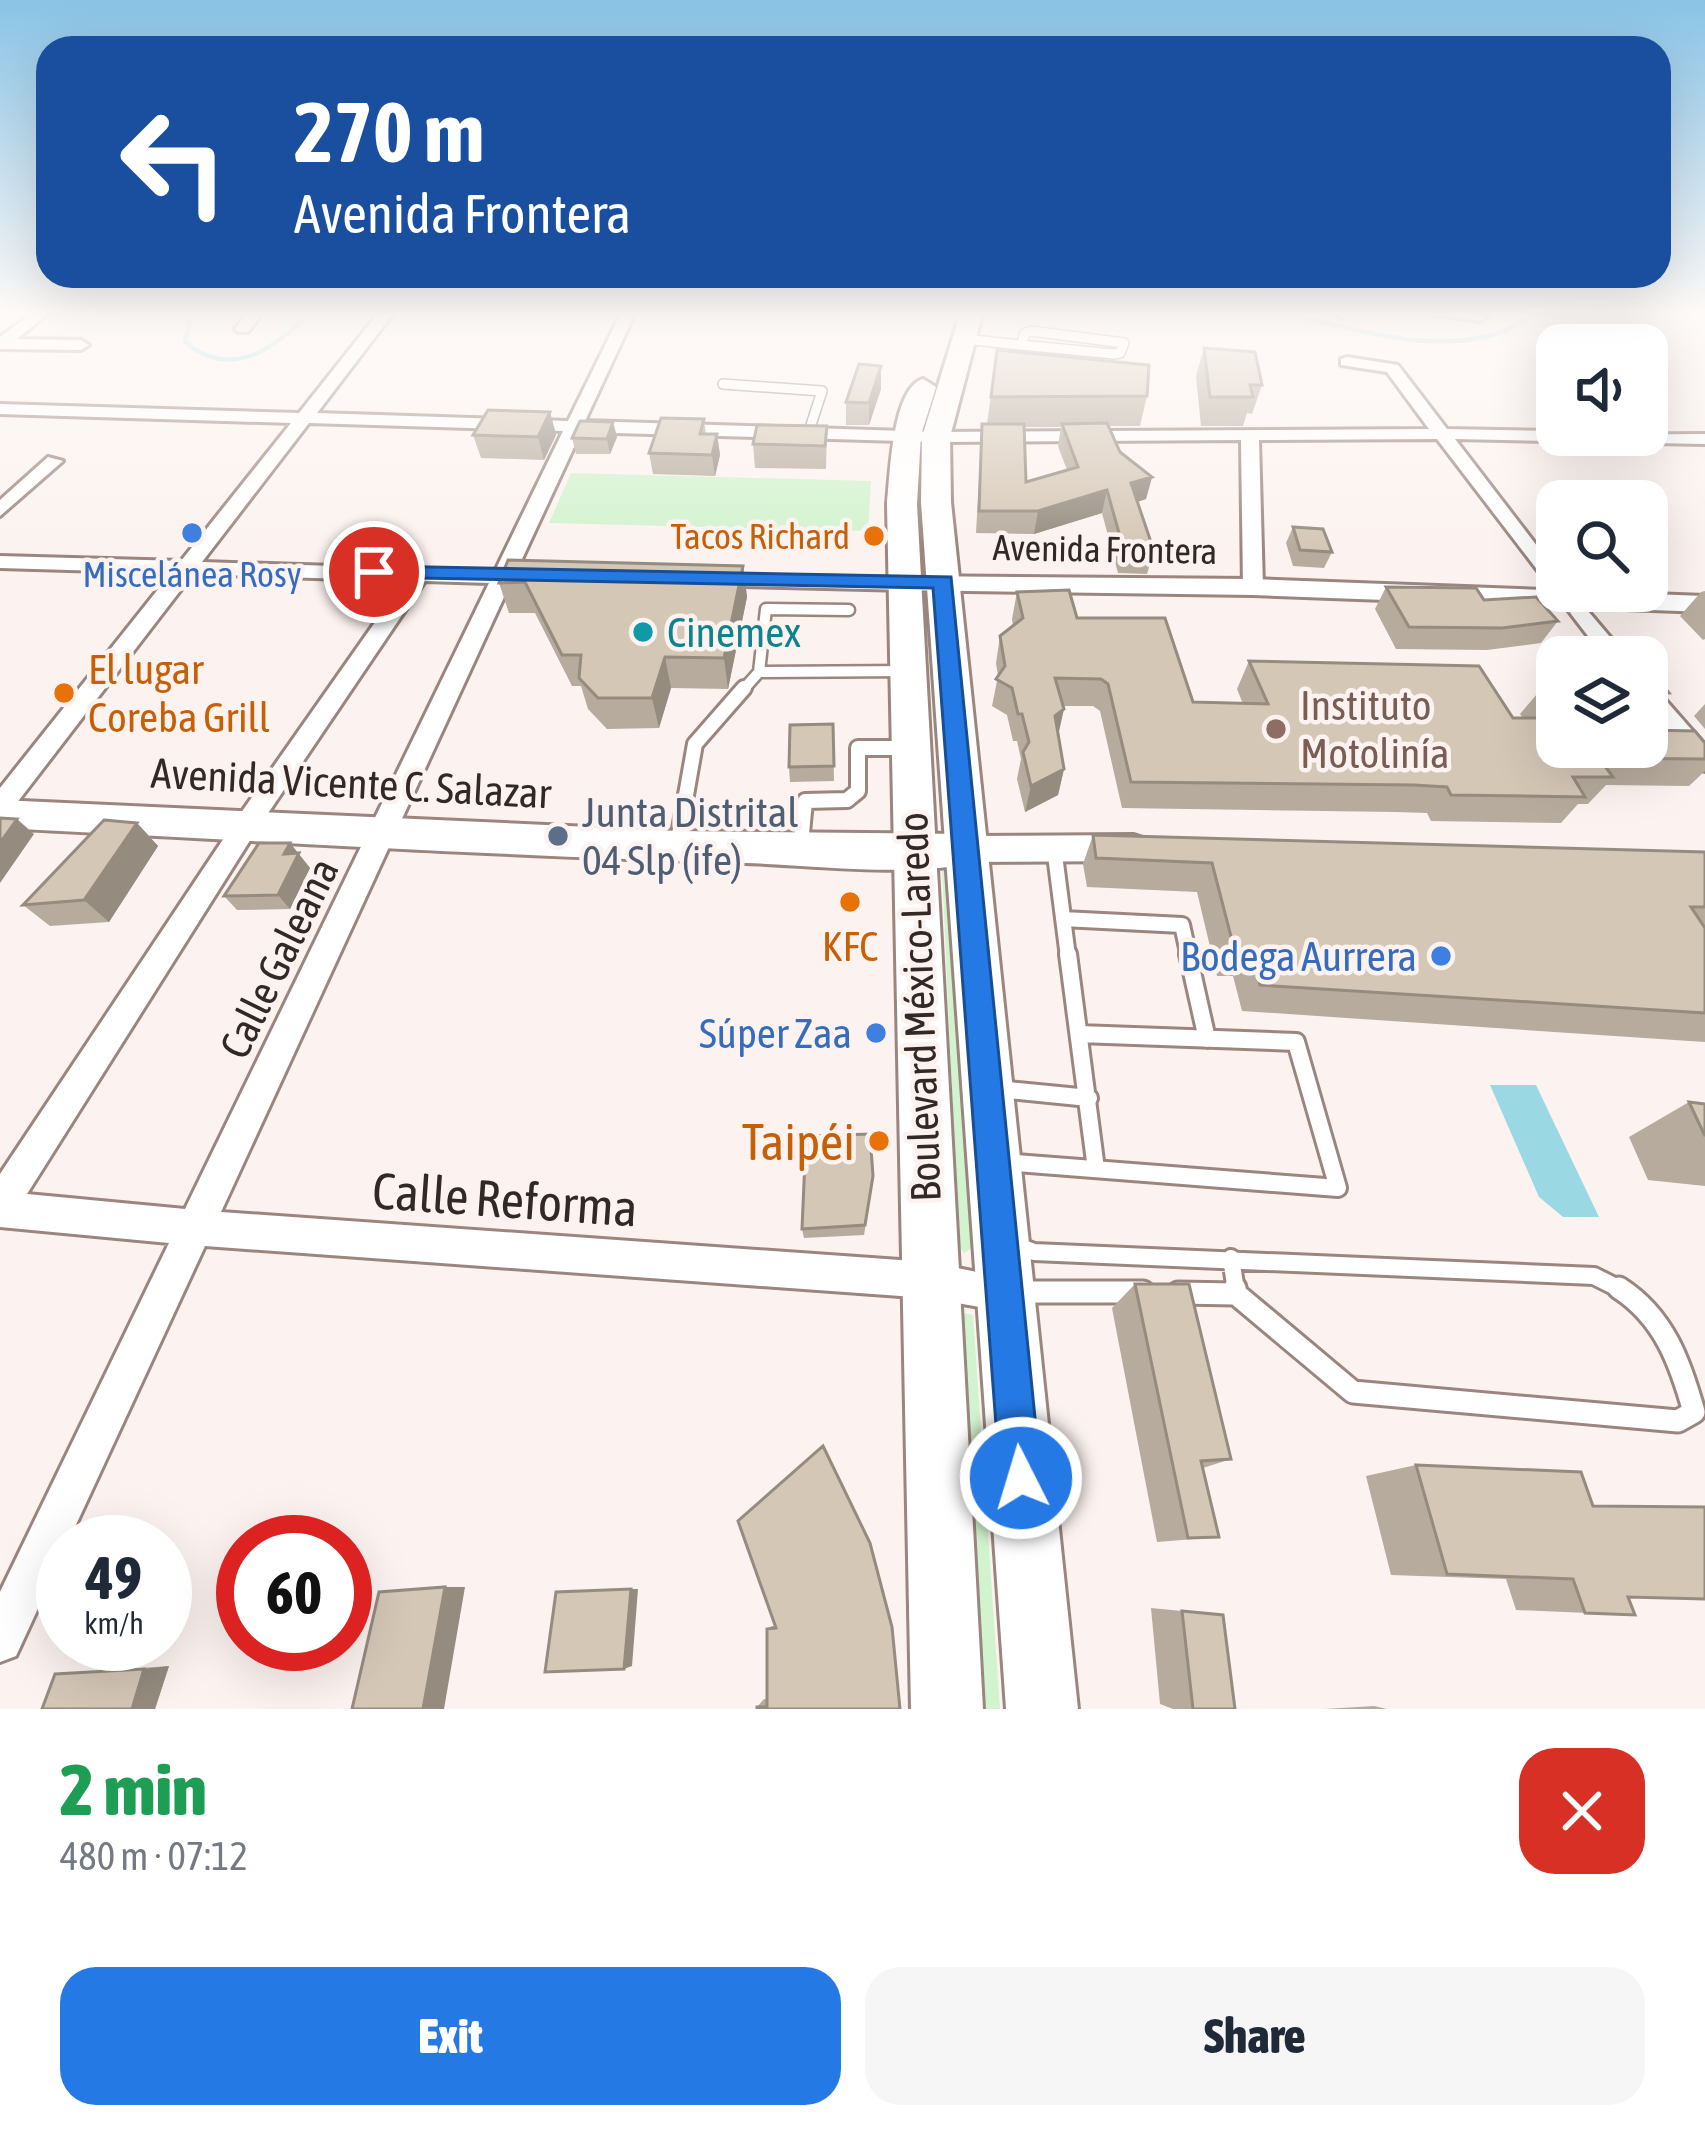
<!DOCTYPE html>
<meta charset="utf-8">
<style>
:root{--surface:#fff;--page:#f6f6f7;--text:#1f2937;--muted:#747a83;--accent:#2579e4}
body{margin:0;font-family:"Asap Condensed",sans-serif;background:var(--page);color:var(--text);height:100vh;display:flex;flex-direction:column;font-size:45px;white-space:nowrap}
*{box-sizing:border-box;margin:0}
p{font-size:39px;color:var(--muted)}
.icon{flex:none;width:66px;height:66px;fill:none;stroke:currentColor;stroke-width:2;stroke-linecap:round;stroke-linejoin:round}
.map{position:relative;height:1709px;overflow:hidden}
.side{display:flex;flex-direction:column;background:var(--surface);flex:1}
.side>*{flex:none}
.guide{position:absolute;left:36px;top:36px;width:1635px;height:252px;border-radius:36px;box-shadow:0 12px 48px #0002;background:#1a4fa0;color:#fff;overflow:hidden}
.controls{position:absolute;left:1536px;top:324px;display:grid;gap:24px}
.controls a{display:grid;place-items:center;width:132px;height:132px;border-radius:24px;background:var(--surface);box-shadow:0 12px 48px #0002;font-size:60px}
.speed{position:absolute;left:36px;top:1515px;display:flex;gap:24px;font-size:60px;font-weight:700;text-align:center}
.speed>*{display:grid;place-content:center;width:156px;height:156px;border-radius:50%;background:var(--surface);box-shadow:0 12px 48px #0002;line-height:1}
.speed small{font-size:30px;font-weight:400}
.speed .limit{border:18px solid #d22;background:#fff;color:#111}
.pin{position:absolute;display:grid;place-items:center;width:102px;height:102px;color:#fff;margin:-51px;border:6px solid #fff;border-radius:50%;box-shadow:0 3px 12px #0007}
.me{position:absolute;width:132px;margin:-66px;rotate:355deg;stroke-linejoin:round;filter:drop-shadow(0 0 9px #0008)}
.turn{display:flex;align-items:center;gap:42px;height:252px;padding:0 60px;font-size:54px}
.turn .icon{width:156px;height:156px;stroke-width:2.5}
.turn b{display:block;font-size:84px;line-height:102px}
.round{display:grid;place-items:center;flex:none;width:126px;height:126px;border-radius:36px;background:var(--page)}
.summary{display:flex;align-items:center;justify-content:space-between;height:204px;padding:0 60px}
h1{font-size:72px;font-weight:800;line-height:90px;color:#1e9e55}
.primary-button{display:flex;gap:24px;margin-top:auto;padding:24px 60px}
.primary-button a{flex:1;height:138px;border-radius:36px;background:var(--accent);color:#fff;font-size:48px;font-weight:800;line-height:138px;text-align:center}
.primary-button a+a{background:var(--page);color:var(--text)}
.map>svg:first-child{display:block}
.green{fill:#d1f3ce}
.water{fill:#9ad9e3}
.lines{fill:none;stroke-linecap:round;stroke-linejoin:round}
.stream{stroke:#9ad9e3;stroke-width:4.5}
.service-far4-casing{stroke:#9a867e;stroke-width:12}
.service-far3-casing{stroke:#9a867e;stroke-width:15}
.service-far2-casing{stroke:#9a867e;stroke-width:20}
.service-far1-casing{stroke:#9a867e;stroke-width:22}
.service-casing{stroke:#9a867e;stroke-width:27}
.minor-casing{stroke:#9a867e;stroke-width:6}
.tertiary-casing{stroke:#9a867e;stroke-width:6}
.secondary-casing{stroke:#9a867e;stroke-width:6}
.primary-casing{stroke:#9a867e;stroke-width:6}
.service-far4{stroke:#fff;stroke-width:9}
.service-far3{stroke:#fff;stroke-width:10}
.service-far2{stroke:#fff;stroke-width:14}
.service-far1{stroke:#fff;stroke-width:16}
.service{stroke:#fff;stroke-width:21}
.minor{fill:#fff;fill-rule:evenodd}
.tertiary{fill:#fff;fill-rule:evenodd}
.secondary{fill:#fff;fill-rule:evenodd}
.primary{fill:#fff;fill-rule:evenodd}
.wall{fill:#b7ab9d;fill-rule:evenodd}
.shaded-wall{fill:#958b7f}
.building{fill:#d5c7b6;stroke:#958b7f;stroke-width:3}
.route{fill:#2579e4;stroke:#184f94;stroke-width:3}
.shop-dot{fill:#3f7fe0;stroke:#fcf3f0;stroke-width:4.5}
.food-dot{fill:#e8710a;stroke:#fcf3f0;stroke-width:4.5}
.culture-dot{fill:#0f9aa8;stroke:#fcf3f0;stroke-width:4.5}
.education-dot{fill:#8d6e63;stroke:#fcf3f0;stroke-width:4.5}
.service-dot{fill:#5c6f8a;stroke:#fcf3f0;stroke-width:4.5}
.labels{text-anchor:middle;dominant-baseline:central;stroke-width:9;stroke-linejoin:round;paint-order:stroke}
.far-food-label{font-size:36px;fill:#c56008;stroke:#fcf3f0;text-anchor:end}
.far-street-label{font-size:36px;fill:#322926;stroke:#fcf3f0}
.far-shop-label{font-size:36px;fill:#366cbe;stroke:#fcf3f0}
.culture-label{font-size:42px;fill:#0d838f;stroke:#fcf3f0;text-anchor:start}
.food-label{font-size:42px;fill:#c56008;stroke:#fcf3f0;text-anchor:start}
.education-label{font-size:42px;fill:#785e54;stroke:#fcf3f0;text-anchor:start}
.street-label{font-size:42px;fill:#322926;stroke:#fcf3f0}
.service-label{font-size:42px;fill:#4e5e75;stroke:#fcf3f0;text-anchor:start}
.shop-label{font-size:42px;fill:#366cbe;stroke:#fcf3f0;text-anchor:end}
.near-food-label{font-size:51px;fill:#c56008;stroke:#fcf3f0;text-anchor:end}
.near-street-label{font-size:51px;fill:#322926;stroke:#fcf3f0}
</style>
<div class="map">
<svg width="1705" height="1709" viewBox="0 0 1705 1709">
<rect width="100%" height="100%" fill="#fcf3f0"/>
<path class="green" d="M571,473l300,8 -3,50 -319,-8z
M942,869l6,7 27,370 -11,7 -5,-7z
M965,1313l8,2 27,394h-24l-20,-392z"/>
<path class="water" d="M1490,1085h46l63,132h-36l-24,-20z"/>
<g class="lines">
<path class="stream" d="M192,311l-7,31c46,39 91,6 127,-31
M1275,311c70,15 153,45 224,22 15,-5 28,-15 42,-22
M0,317l17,-1"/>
<defs>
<path id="service-far4" d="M1031,331l93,12 -4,10 -6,1 -93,-9 4,-12z
M964,339l57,6
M723,384l99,7 -13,40"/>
<path id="service-far3" d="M759,672l7,-63 83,1
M742,691l17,-19 149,-1"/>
<path id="service-far2" d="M802,833l3,-32 42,-1 11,-9v-43h49
M677,846l18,-102 49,-56
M1054,847l14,110
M1063,919l119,6 7,32"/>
<path id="service-far1" d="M1068,954l28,215
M1188,954l19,85
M998,1089l91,9
M1004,1162l334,26 -42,-146 -217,-8
M1015,1245l19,7 560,24 30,15
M1231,1258l5,33"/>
<path id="service" d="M1235,1288l1,6
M1016,1292h127
M1178,1293l58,1 117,98 325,29 16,-9c-14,-50 -30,-95 -75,-124"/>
<path id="minor" d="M35,311h16l-34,28 64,1 8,5 -8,5 -81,-1v-12z
M249,311h15l-16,21h-10l-3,-3z
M380,311h15l-78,102 251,8 54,-110h14l-51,110 351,11 493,-3 -42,-57 -46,-7v-6l6,-2 51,8 49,64 110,2v4l148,-1v10l-250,-5 102,133v19h14l56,66h-23l-167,-218 -178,1 4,147 -10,6 -10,-6 -2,-147 -305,2 -355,-10 -65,140 14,6 -3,4 -17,2 -289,628 707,50 88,18 5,13 -5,13 -13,5 -75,-13 -723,-52 -137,296h-5v12l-47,102 -16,6v-70l169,-349 -169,-16v-53l236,-354 168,-239 -211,-7 -184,239 -9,3v-28l171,-215 -171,-5v-12l181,5 110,-138 -291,-9v-10l299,9zM309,423l254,8 -68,140 -293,-9zM425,581l64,2 -304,626 -158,-15 227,-360z
M1334,311h14l1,3 -7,4z
M1407,311h56l24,6 -7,4z
M48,457l15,4 -63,55v-16z
M708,575l200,3 10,6 -10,6 -207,-5 -3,-4z
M1647,686l8,2 50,57v26l-9,-3 -49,-58z"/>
<path id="tertiary" d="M908,576l345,3 452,17v16l-452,-17 -354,-5 -4,-6 4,-6z
M1134,835l12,4 4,9 -4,9 -12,4 -166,1 -12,-4 -4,-9 4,-9 12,-4z"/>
<path id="secondary" d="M0,800l677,31 291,3 14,4 5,11 -5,11c-60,19 -171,5 -236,3 -249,-7 -498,-23 -746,-35z"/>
<path id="primary" d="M961,311h22l-33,126 1,65 127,1207h-72l-85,-1207 1,-65z
M923,379l13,8 -15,48 -4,69 66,1205h-72l-24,-1205c3,-28 5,-116 36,-125z"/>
</defs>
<use href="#service-far4" class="service-far4-casing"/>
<use href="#service-far3" class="service-far3-casing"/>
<use href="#service-far2" class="service-far2-casing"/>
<use href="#service-far1" class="service-far1-casing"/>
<use href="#service" class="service-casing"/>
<use href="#minor" class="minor-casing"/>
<use href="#tertiary" class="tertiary-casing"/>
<use href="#secondary" class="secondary-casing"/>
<use href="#primary" class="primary-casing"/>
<use href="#service-far4" class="service-far4"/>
<use href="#service-far3" class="service-far3"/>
<use href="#service-far2" class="service-far2"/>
<use href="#service-far1" class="service-far1"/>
<use href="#service" class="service"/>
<use href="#minor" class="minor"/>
<use href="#tertiary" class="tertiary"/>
<use href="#secondary" class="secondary"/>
<use href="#primary" class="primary"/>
</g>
<path class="wall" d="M1204,348l58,37 -10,29 -5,-1 -4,13h-42l-5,-50z
M997,350l150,46 -7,30h-31l11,26 32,25 -6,22 -9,3 17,49 -7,23 -29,-1 -16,-60 -68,21 -58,-1 6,-109h5zM1025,427h36l-3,19 9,24 -41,12z
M881,366v23l-12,36h-23v-23z
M550,412l6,23 -12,25 -63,-2 -8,-23z
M704,419l2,15h11l3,21 -5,21 -62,-2 -4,-21z
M613,422l4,15 -7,17h-34l-4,-16z
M827,426l-1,43 -71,-1 -2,-24z
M1293,527l39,25 -8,16 -31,-2 -7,-23z
M743,566l4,31 -19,92 -57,-1 -12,40 -52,1 -19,-20 -7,-23h-9l-37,-73h-26l-10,-30z
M1386,587l98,13 74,21 -17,22 -54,7 -91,-1 -21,-40z
M1705,591v48l-2,1 -23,-24 21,-24z
M1017,592l60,26 116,84 50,2 -6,-15 12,-28 264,57h10l-3,-4 23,-27 -5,-6 18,-24 1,90 148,-4v28l-16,15 -83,-1 -18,19h-10l-17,19 -130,-2 -4,-8 -32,-1 -273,-4 -22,-97 -7,-5h-30l-5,27 6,36 -6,26 -33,17 -8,-33 4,-20 -4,-18h-4l-6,-26 -15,-9 6,-30 -2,-13 4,-27 13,-10 -1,-7z
M1647,664l22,29 -22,24z
M1705,704v25l-11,-13z
M833,724l1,57 -44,1 -1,-15z
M137,823l21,23 -49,76 -59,4 -27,-21z
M1093,835l612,17v190l-463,-31 -9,-35h-16l-20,-84 -110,-5 -4,-23z
M290,843l20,25 -20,41 -53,1 -13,-14z
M1689,1102l16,2v82l-57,-6 -19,-43z
M872,1187l-8,48 -60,3 -2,-9z
M1135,1284l96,175 -28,9 16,69 -62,5 -45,-234z
M1416,1465l212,132 7,18 -119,-5 -10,-31 -115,-4 -25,-99z
M1151,1608l72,7 12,94h-62l-13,-5z
M772,1626h4l124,83 -143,-2 7,-8h3v-70z
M169,1666l-14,43h-113l13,-35z
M1374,1706l13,3h-62z"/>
<path class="shaded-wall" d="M881,366v23l-12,36v-22z
M550,412l6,23 -12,25 -6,-23z
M613,422l4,15 -7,17 -3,-15z
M717,434l3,21 -5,21 -3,-21z
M1152,477l-6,22 -21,7 6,-23z
M1107,490l-5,23 -68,21 4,-23z
M743,566l4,31 -19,92 -4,-31z
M665,657l6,31 -12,40 -7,-30z
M1064,709l-6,27 -3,-20z
M1064,769l-6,26 -33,17 6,-26z
M17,819l17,15 -34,49v-40z
M137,823l21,23 -49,76 -25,-22z
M290,843l20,25 -20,41 -12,-14 6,-41z
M445,1587h20l-21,122h-21z
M631,1589h7l-6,77 -8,3z
M169,1666l-14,43h-23l12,-40z"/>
<path class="building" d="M1204,348l51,4 7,33h-12l3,12h-43z
M997,350l152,15 -2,31 -156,1z
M859,364l22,2 -12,37 -23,-1z
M488,410l62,2 -12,25 -65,-2z
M661,418l43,1 -4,15h17l-5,21 -63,-2z
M580,421l33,1 -6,17 -35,-1z
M1107,423l13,29 32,25 -21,6 23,68h-30l-17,-61 -69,21h-59l3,-87h42l2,58 52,-15 -16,-43z
M757,425l70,1 -2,20 -72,-2z
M1293,527l30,2 9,23 -32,-2z
M508,560l235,6 -19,92 -59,-1 -13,41h-54l-19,-20 2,-23h-19l-37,-73 -26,1z
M1386,587l90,1 8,12 52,-3 22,24 -56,7 -93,-1z
M1069,590l8,28h88l28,84 75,2 -19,-43 230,5 34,52h44v29h90v-17l48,1 10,12v16l-106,-1 14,19h-40l12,20 -134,-2 -4,-8 -33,-2 -283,-3 -23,-98 -7,-5 -46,-1 9,31 -9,7 9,53 -33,17 -8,-34 6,-10 -7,-28h-4l-6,-26 -16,-9 9,-13 -5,-30 23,-18 -6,-26z
M1639,654l2,3h-85z
M1647,664l22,29 -22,1z
M1541,687h16v24z
M833,724l1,42 -45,1 1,-42z
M0,818l17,1 -17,24z
M104,820l33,3 -53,77 -61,5z
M1093,835l612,17v55h-14l14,21v85l-445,-28 -9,-37h-17l-22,-85 -116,-5z
M259,843h31l-6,11 15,-1 -21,42 -54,1z
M1689,1102l16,2v32z
M870,1134l3,42 -8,49 -63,4 4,-93z
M1135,1284h54l42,175 -30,2 18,76 -31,1z
M823,1446l47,97 22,84 8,82h-143v-2h10v-78l9,-1 -38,-107z
M1416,1465l165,7 12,34 112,1v92l-77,-2 7,18 -50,-2 -12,-34 -126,-5z
M445,1587l-22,122h-71l27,-117z
M631,1589l-7,80 -79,3 11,-80z
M1182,1611l41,4 12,94h-42z
M144,1669l-12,40h-90l13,-35z"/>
<linearGradient id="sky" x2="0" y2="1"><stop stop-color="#89c3e6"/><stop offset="0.57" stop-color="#fefaf8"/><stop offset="1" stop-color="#fefaf8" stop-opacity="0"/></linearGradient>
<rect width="1705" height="550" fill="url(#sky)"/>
<path class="route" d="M374,566l577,11 90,901 -6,14 -14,7 -15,-7 -6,-14 -67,-890 -566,-11v-9z"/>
<g class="shop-dot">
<circle cx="192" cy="533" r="12"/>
<circle cx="1441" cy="956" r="12"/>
<circle cx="876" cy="1033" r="12"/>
</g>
<g class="food-dot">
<circle cx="874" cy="536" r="12"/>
<circle cx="64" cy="693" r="12"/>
<circle cx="850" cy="902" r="12"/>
<circle cx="879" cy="1141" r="12"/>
</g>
<circle class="culture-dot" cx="643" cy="632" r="12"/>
<circle class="education-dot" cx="1276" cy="729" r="12"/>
<circle class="service-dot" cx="558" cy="836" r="12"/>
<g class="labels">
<g class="far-food-label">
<text x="850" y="536">Tacos Richard</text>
</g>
<g class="far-street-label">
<text transform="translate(1105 549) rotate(1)">Avenida Frontera</text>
</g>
<g class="far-shop-label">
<text x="192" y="574">Miscelánea Rosy</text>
</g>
<g class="culture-label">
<text x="667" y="632">Cinemex</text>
</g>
<g class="food-label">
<text x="88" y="669">El lugar<tspan x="88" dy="48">Coreba Grill</tspan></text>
<text x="850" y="946" text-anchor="middle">KFC</text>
</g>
<g class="education-label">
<text x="1300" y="705">Instituto<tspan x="1300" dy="48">Motolinía</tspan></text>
</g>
<g class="street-label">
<text transform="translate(351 783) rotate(3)">Avenida Vicente C. Salazar</text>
<text transform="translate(279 958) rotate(-64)">Calle Galeana</text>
<text transform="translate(919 1007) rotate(-92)">Boulevard México-Laredo</text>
</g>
<g class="service-label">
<text x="582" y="812">Junta Distrital<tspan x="582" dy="48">04 Slp (ife)</tspan></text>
</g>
<g class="shop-label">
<text x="1417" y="956">Bodega Aurrera</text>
<text x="852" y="1033">Súper Zaa</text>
</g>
<g class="near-food-label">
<text x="855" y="1141">Taipéi</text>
</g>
<g class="near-street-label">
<text transform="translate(505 1199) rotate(4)">Calle Reforma</text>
</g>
</g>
</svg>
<div class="controls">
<a><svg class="icon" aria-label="sound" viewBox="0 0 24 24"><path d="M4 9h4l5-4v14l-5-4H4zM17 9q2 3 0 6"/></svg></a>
<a><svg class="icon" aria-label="search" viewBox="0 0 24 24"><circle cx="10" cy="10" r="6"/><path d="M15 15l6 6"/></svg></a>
<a><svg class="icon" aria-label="layers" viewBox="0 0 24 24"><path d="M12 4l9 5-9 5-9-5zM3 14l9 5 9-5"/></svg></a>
</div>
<div class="speed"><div>49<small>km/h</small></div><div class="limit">60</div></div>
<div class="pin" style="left:374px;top:572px;background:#d93025"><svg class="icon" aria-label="arrive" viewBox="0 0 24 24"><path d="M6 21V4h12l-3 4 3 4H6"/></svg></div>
<svg class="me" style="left:1021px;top:1478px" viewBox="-20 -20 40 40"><circle r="17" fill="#2579e4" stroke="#fff" stroke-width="3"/><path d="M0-11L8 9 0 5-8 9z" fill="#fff"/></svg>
<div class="guide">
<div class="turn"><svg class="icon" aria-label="left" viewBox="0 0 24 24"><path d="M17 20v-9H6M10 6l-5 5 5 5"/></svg><div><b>270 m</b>Avenida Frontera</div></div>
</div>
</div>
<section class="side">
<div class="summary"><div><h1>2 min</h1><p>480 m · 07:12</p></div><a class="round" style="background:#d93025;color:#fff"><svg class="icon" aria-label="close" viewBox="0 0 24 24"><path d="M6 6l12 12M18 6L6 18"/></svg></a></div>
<div class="primary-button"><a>Exit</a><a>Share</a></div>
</section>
